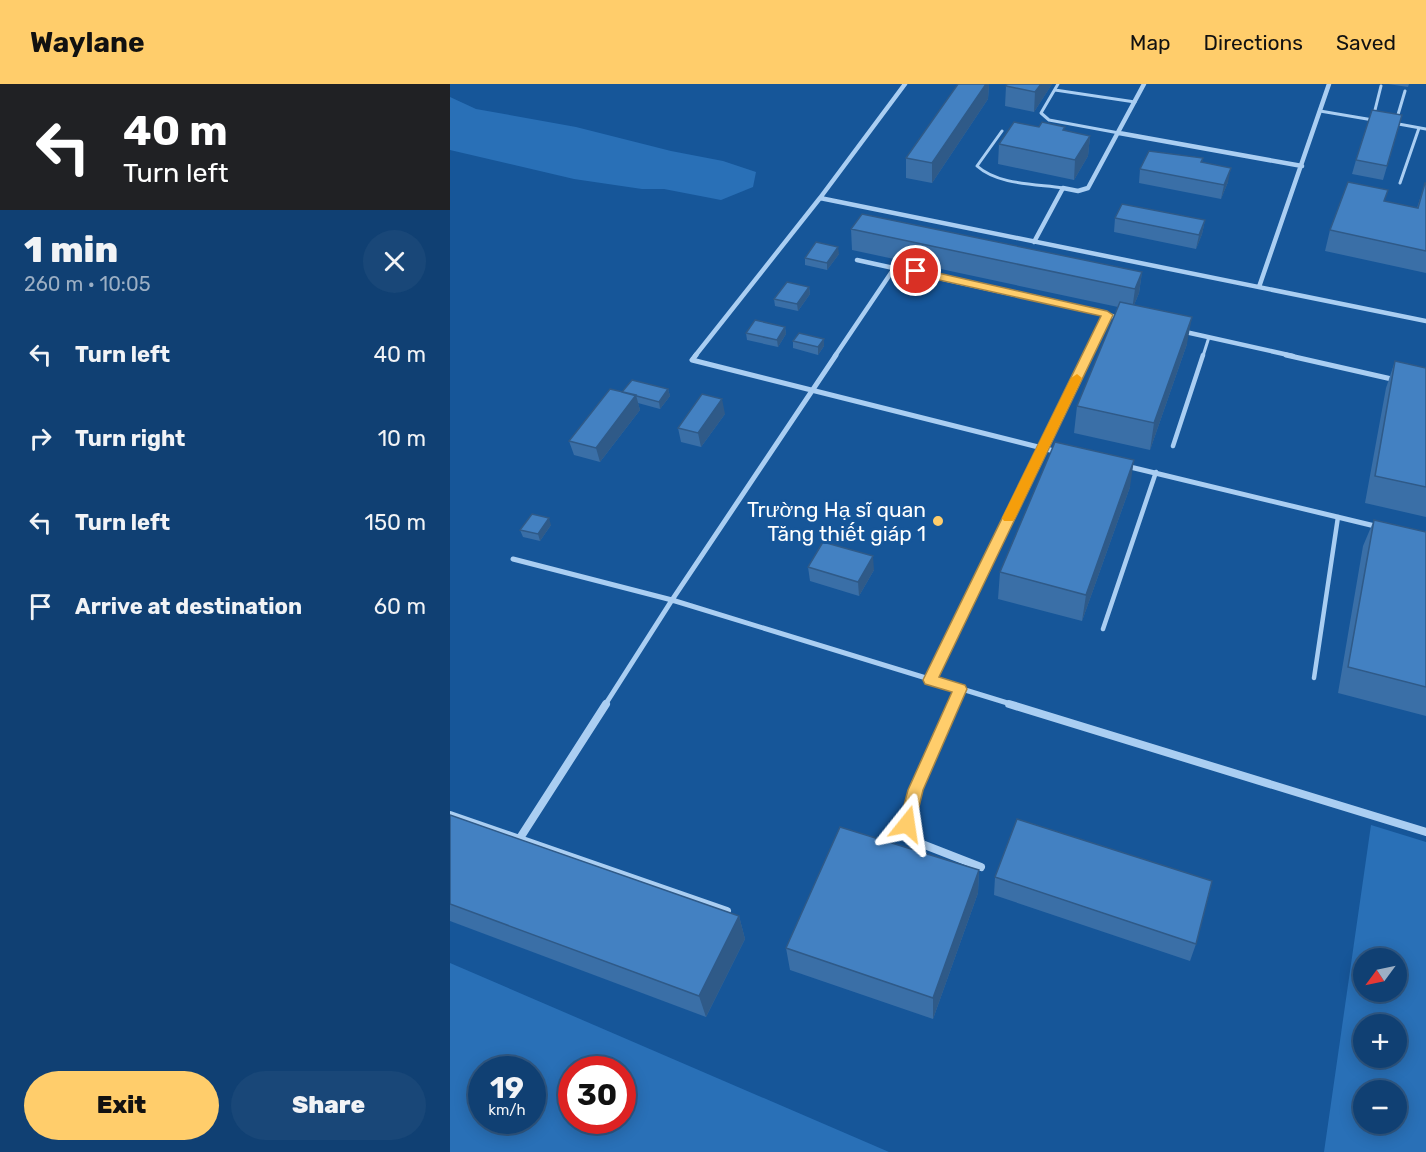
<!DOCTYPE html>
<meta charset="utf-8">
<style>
:root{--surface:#104073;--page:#194778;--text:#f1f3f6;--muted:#9cafc4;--line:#305985;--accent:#ffcd6b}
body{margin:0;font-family:Rubik,sans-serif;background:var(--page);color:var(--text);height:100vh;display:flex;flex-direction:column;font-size:22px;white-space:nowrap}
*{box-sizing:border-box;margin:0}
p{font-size:20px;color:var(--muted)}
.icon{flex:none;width:33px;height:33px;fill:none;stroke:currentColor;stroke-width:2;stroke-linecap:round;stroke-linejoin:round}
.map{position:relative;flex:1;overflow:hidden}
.side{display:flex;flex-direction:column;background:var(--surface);width:450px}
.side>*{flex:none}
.hud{background:#202124;color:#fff;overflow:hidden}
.needle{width:39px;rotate:237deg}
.tools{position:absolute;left:903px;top:864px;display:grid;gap:12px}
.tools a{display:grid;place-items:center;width:54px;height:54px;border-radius:50%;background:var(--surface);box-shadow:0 3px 15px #0003,0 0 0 2px var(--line);font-size:30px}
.speed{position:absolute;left:18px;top:972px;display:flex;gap:12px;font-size:30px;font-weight:700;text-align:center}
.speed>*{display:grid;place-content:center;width:78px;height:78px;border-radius:50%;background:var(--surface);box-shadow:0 3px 15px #0003,0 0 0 2px var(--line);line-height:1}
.speed small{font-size:15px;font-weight:400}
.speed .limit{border:9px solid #d22;background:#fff;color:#111}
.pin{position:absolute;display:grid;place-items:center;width:51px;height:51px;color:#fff;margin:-26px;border:3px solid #fff;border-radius:50%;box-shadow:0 2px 6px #0007}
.me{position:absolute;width:66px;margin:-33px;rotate:15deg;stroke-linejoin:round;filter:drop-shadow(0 0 4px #0008)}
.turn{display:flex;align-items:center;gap:21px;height:126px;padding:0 24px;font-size:27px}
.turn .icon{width:78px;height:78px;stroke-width:2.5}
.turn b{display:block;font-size:42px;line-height:51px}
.round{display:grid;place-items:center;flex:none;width:63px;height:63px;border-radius:32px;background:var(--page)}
.overview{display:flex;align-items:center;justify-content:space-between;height:102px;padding:0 24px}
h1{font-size:36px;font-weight:800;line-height:45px}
.cta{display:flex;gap:12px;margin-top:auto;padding:12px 24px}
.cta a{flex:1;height:69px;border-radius:36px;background:var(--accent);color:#111;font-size:24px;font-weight:800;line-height:69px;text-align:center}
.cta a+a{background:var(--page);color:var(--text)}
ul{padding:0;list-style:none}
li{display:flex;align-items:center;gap:18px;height:84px;padding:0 24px}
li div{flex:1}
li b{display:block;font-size:22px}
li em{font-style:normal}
header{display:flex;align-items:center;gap:36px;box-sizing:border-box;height:84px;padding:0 30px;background:var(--accent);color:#111}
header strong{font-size:28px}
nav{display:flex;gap:33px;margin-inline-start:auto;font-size:21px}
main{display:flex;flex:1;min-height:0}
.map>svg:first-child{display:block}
.green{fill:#2970b7;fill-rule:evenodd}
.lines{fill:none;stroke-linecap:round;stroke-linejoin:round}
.lane-far1{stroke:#aacef2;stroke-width:3}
.lane{stroke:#aacef2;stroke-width:4.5}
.street-far2{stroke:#aacef2;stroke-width:4.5}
.street-far1{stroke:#aacef2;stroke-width:5}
.street{stroke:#aacef2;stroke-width:8}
.wall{fill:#3a6fa7}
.shaded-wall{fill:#2f5a88}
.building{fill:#4381c2;stroke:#2f5a88;stroke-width:1.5}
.route{fill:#ffcd6b;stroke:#a68546;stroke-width:1.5}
.slow{fill:#f59e0b}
.poi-dot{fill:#ffcd6b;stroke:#165699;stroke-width:2}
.labels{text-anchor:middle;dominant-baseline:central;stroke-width:6;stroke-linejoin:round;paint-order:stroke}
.poi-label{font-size:21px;fill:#fff;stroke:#165699;text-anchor:end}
</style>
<header>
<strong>Waylane</strong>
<nav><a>Map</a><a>Directions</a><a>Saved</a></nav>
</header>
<main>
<section class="side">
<div class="hud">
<div class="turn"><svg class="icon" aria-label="left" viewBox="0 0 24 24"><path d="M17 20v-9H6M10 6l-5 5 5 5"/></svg><div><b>40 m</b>Turn left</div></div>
</div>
<div class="overview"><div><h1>1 min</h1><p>260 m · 10:05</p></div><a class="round"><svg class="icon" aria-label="close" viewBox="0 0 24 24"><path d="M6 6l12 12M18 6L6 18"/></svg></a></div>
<ul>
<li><svg class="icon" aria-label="left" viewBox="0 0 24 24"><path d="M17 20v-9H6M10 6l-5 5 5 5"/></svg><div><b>Turn left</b></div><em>40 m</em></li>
<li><svg class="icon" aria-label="right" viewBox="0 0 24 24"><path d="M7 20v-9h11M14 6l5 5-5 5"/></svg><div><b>Turn right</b></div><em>10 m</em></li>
<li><svg class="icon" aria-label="left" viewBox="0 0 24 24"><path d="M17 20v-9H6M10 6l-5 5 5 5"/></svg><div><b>Turn left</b></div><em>150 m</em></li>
<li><svg class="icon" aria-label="arrive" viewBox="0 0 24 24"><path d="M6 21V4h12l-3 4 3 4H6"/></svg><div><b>Arrive at destination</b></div><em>60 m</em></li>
</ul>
<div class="cta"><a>Exit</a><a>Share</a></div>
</section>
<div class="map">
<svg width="976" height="1068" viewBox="0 0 976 1068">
<rect width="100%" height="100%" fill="#165699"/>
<path class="green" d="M0,13l26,12 100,18 95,24 52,10 33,11 -3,15 -32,13 -57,-11h-22l-68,-10 -124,-29z
M921,741l55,17v310h-102zM914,874h32v34h-32zM914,940h32v34h-32zM914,1006h32v34h-32z
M0,879l439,189h-439zM32,986h50v50h-50zM122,986h50v50h-50z"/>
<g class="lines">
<path class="lane-far1" d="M608,0l-17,29 8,7 70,13
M605,6l80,12
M870,27l53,9
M924,30l7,-28
M947,34l8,-27
M943,39l33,6
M552,47l-25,35c21,19 59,18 86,22
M950,99l19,-55
M637,272l20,-41
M753,272l6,-19"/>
<path class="lane" d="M723,362l30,-91
M653,545l53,-157
M864,594l24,-161
M480,596l158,-325"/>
<path class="street-far2" d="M669,49l183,33
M370,114l606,123
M584,158l29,-54 15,3 10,-3 56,-104
M407,176l264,58
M809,203l70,-203
M731,247l112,25
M245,272l125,-158 85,-114
M385,272l60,-89"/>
<path class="street-far1" d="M246,271l-4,5 366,92
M836,271l110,25
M676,382l253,61
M63,475l159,41 342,105
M155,621l67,-105 164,-245
M503,621l7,-16"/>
<path class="street" d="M504,620l-38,86 -9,33 15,21 59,23
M559,620l417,128
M0,731l277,96
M70,754l86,-134"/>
</g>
<path class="wall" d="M508,0h31l-1,15 -56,84 -26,-5v-20z
M602,0l-18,28 -29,-6 1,-20z
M938,0h21l-1,3z
M952,31l-19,65 -31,-6 4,-14z
M589,43l51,9 -2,20 -14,24 -76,-16 1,-20z
M753,74l-1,4 26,20 -7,17 -82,-16 1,-14z
M975,99h1v90l-101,-22 5,-21 54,-29 33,7z
M665,134l90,2 -3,14 -6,15 -82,-17z
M401,145l291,43 -3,21 -5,12 53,39 -37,106 -76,-17 3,-27 41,-99 -266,-57z
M389,170l-12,16 -22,-5v-7z
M359,203l1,7 -12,17 -23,-5 -1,-7z
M335,243l1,7 -8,13 -31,-7 -1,-7z
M374,255v7l-6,9 -25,-7v-7z
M945,277l31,7v149l-61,-14 21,-115z
M218,305l2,7 -10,13 -22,-6 2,7 -40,52 -26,-7 -5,-14 53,-49z
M275,330l-24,33 -20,-5 -3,-14z
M680,403l-48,134 -84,-22 2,-27z
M924,436l52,12v184l-88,-23 25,-147z
M101,441l-11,16 -17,-4 -3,-7z
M358,483l66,3 -15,26 -49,-15z
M0,731l289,101 6,23 -39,78 -256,-96z
M529,786l-1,23 -45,126 -143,-49 -4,-22z
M545,793l201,67 -6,17 -196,-66z"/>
<path class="shaded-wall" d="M536,0h3l-1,15 -56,84v-20z
M591,0h11l-18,28 1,-20z
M640,52l-2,20 -14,24 1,-20z
M781,84l-3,14 -7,17 3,-14z
M755,136l-3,14 -6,15 3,-14z
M388,163l1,7 -12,16v-7z
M692,188l-3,21 -7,17 3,-21z
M359,203l1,7 -12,17 -1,-7z
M742,233l-5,27 -37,106 4,-27z
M335,243l1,7 -8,13 -1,-7z
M374,255v7l-6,9v-8z
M218,305l2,7 -10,13 -1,-7z
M186,311l4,15 -40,52 -4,-14z
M272,315l3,15 -24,33 -3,-14z
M684,376l-4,27 -48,134 4,-26z
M99,434l2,7 -11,16 -2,-7z
M423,472l1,14 -15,26 -1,-14z
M529,786l-1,23 -45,126v-21z
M289,832l6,23 -39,78 -7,-21z"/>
<path class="building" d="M508,0h28l-54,79 -26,-5z
M557,0h34l-6,8 -29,-6z
M922,26l30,5 -15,51 -31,-6z
M564,38l25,5 3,-5 23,5 -2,3 27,6 -15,24 -76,-16z
M699,67l54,7 -2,4 30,6 -7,17 -84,-16z
M898,98l40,8 -4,11 34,7 7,-25h1v68l-96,-21z
M672,120l83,16 -6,15 -84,-17z
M412,130l280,58 -7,17 -284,-60z
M366,158l22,5 -11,16 -22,-5z
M337,198l22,5 -12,17 -23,-5z
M670,218l72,15 -38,106 -77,-17z
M305,236l30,7 -8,13 -31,-7z
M349,249l25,6 -6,8 -25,-6z
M945,277l31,7v119l-51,-11z
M182,296l36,9 -9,13 -37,-10z
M160,305l26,6 -40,53 -27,-7z
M252,310l20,5 -24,34 -20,-5z
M605,358l79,18 -48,135 -86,-23z
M82,430l17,4 -11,16 -18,-4z
M924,436l52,12v155l-78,-20z
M373,458l50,14 -15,26 -50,-15z
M0,731l289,101 -40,80 -249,-92z
M567,735l195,62 -16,63 -201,-67z
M390,743l139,43 -46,128 -147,-50z"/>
<path class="route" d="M466,184l191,43 6,4 -174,362 26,8 2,4 -44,101 -8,34 -3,4 -5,2 -6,-2 -2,-4 9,-34 44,-98 -27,-8 -2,-4 178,-364 -189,-42v-5z"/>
<path class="slow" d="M627,290l5,4 -67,140 -2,3h-9l-2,-3 69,-140z"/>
<circle class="poi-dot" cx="488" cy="437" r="6"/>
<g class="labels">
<g class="poi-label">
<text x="476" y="425">Trường Hạ sĩ quan<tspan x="476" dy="24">Tăng thiết giáp 1</tspan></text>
</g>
</g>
</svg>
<div class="tools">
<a><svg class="needle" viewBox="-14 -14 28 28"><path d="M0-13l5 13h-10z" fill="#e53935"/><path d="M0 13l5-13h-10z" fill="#9cafc4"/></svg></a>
<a>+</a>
<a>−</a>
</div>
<div class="speed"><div>19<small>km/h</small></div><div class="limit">30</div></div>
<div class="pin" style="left:466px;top:187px;background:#d93025"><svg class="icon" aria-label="arrive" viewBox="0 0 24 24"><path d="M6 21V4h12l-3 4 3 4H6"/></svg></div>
<svg class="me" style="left:457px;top:740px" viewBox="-20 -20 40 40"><path d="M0-17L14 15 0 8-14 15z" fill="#ffcd6b" stroke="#fff" stroke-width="4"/></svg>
</div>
</main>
